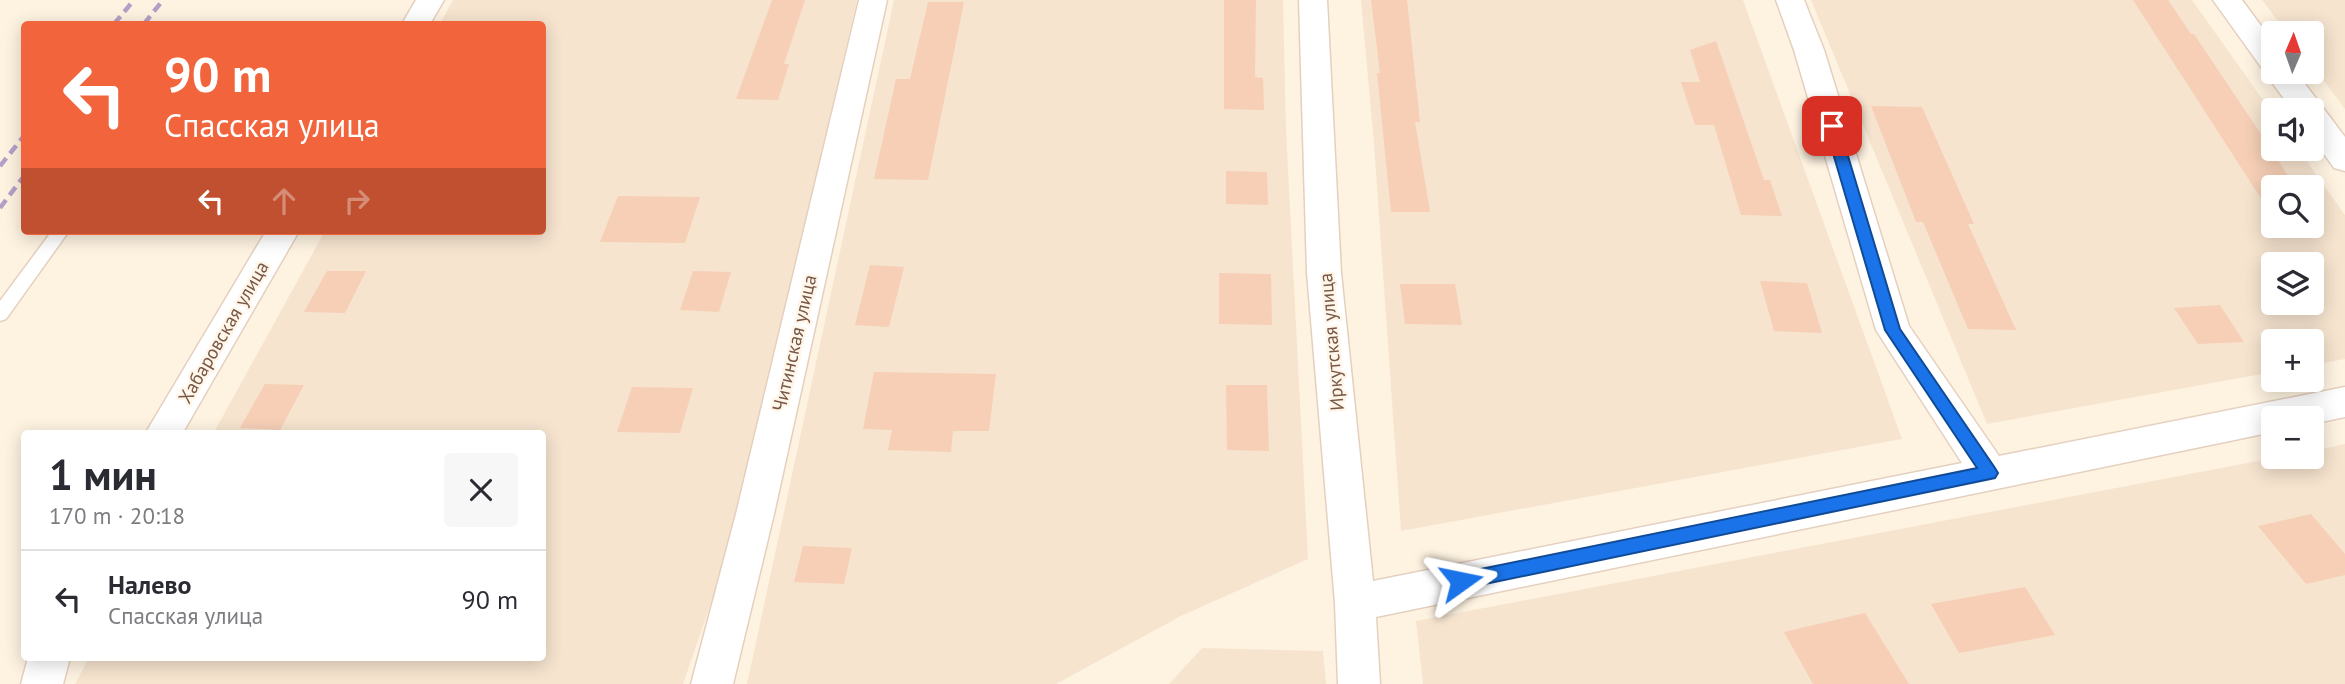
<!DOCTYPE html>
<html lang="ru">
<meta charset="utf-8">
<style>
:root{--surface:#fff;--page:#f7f7f7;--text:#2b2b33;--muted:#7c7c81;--line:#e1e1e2}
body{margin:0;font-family:"PT Sans",sans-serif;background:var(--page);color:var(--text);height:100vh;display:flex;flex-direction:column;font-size:26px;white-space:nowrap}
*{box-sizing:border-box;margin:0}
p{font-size:23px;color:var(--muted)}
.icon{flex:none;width:38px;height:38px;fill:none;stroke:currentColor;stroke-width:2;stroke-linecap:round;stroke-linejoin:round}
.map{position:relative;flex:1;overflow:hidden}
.panel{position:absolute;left:21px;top:430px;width:525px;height:231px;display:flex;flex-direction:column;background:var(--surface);border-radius:7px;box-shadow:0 4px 18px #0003}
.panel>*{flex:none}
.guide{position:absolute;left:21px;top:21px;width:525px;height:214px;border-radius:7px;box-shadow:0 4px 18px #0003;background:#f2643c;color:#fff;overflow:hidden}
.needle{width:46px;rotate:2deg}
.tools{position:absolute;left:2261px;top:21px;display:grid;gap:14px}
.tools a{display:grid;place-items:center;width:63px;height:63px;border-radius:7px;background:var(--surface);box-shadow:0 4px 18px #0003;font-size:35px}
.pin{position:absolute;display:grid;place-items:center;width:60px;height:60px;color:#fff;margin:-30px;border-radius:14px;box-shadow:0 4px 10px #0006}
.me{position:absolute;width:77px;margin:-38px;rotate:78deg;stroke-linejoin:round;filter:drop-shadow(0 0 5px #0008)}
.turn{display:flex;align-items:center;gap:24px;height:147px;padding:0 28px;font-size:32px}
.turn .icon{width:91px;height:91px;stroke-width:2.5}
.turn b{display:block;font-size:49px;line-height:60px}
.lanes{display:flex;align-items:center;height:66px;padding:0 28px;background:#0003;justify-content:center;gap:35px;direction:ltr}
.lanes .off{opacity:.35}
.round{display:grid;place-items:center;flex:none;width:74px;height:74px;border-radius:7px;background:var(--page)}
.head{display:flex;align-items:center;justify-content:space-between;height:119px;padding:0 28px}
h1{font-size:42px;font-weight:700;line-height:52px}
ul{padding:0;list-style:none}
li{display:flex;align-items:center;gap:21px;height:98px;padding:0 28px;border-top:2px solid var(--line)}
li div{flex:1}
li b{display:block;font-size:26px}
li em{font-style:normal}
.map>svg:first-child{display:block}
.residential{fill:#f6e4cf;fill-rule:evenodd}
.building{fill:#f6cfb6}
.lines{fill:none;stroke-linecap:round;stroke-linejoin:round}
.service-casing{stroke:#e5d0bf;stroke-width:3}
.minor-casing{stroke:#e5d0bf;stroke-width:3}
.service{fill:#fff;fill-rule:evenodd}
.minor{fill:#fff;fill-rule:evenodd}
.rail{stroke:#b59fc8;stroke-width:4.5;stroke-dasharray:10 6;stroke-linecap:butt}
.route{fill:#1a73e8;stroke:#114b97;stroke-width:2}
.labels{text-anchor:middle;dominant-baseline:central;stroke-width:5;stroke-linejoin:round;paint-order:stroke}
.street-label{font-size:19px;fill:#775746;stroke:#fff6e9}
</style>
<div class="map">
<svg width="2345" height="684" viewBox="0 0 2345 684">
<rect width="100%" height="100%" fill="#fef3e1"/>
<path class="residential" d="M453,0h404l-121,531 -53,153h-608l14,-26h453v-224h-329l112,-203h217v-207h-102z
M894,0h389l3,130 22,429 -127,57 -125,68h-309z
M1361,0h382l159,439 -501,92 -27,-387z
M1811,0h381l81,114v35h25l47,66v144l-33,6v-24h-39v31l-286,52zM2273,187h39v39h-39zM2273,264h39v39h-39z
M2262,0h83v109l-33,-44v-32h-25z
M2345,444v240h-922l-7,-63 863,-164h33v-6z
M1202,648l121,3 3,33h-157z"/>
<path class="building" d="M772,0h33l-21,64h5l-11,36 -42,-1z
M1224,0h32l-1,77 8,1 1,32 -40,-1z
M1371,0h36l13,122h-5l15,90h-39l-14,-139h3z
M2133,0h35l23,34h3l73,109 28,44h-22v30z
M928,2h36l-36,178 -54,-1 22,-100h14z
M1716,41l48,139h6l12,36 -41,-1 -27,-90h-19l-14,-43h19l-10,-32z
M1871,106l51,1 52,117h-6l48,106 -48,-1 -45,-107h-7z
M1226,171l41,1 1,33 -42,-1z
M618,196l82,1 -15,46 -85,-1z
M870,265l34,2 -15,60 -34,-2z
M327,271h39l-21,42 -41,-1z
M693,271l38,1 -12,40 -39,-2z
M1219,273l52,1 1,51 -53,-1z
M1760,281l47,2 15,50 -48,-2z
M1400,284h55l7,41 -57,-1z
M2220,305l24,37 -46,2 -24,-36z
M874,372l122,2 -7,57h-36l-2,21 -63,-2 4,-20 -29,-1z
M265,384l39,1 -24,45 -40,-2z
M1226,385h41l2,66 -42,-1z
M632,387l61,1 -13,45 -63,-1z
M2311,514l34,40v21l-39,9 -48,-58z
M803,546l49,2 -8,36 -50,-2z
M2025,587l30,48 -96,18 -28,-49z
M1865,613l44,71h-96l-29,-52z"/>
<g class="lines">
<defs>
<path id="service" d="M52,231h17l-63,88 -6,2v-20z"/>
<path id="minor" d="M416,0h28l-14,24h-28z
M859,0h28l-113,514 -41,170h-42l45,-170z
M1299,0h28l14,273 32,308 589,-118 -86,-133 -82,-280 -18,-50h28l20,50 85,276 90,130 346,-69v30l-33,7v-6h-39v14l-897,185 4,67h-42l-3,-81 -28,-330z
M2213,0h29l31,42v30h23l49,65v34l-11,-3 -22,-31v-27h-20z
M266,231h33l-117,203h-37z
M28,658h42l-7,26h-42z"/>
</defs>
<use href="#service" class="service-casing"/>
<use href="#minor" class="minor-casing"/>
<use href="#service" class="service"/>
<use href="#minor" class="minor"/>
<path class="rail" d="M114,24l20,-24
M144,24l19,-24
M0,166l24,-30
M0,208l24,-32"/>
</g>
<path class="route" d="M1832,121l7,5 61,203 95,139 3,5 -3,5 -534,111 -7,-2 -2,-6 2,-6 7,-2 516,-105 -92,-138 -60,-204z"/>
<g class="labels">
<g class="street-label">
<text transform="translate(223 332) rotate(-60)">Хабаровская улица</text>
<text transform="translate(1331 342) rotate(-95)">Иркутская улица</text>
<text transform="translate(794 343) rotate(-77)">Читинская улица</text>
</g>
</g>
</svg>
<div class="tools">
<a><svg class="needle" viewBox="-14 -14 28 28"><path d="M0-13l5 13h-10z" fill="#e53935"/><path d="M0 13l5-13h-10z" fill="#7c7c81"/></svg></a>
<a><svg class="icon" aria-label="sound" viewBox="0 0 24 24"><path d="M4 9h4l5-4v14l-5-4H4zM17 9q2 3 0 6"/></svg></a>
<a><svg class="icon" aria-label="search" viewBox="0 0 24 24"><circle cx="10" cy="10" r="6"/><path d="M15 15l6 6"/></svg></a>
<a><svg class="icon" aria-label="layers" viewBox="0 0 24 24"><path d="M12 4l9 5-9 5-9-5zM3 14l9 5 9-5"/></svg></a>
<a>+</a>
<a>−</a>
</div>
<div class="pin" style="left:1832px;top:126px;background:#d93025"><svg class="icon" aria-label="arrive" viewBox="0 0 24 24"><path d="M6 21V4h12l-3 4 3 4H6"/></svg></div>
<svg class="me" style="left:1461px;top:581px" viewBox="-20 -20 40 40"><path d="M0-17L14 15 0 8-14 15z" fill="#1a73e8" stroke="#fff" stroke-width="4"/></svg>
<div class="guide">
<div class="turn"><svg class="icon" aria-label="left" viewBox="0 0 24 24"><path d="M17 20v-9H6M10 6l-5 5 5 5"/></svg><div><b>90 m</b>Спасская улица</div></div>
<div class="lanes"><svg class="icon" aria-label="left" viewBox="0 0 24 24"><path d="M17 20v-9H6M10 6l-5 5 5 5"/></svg><svg class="icon off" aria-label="ahead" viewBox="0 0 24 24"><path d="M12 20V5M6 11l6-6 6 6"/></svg><svg class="icon off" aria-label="right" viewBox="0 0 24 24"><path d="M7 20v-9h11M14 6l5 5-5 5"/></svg></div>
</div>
<section class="panel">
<div class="head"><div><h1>1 мин</h1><p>170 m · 20:18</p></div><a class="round"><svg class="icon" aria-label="close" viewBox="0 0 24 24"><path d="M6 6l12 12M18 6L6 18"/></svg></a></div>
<ul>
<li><svg class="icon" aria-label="left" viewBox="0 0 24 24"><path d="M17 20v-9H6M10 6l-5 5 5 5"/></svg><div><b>Налево</b><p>Спасская улица</p></div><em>90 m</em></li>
</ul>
</section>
</div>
